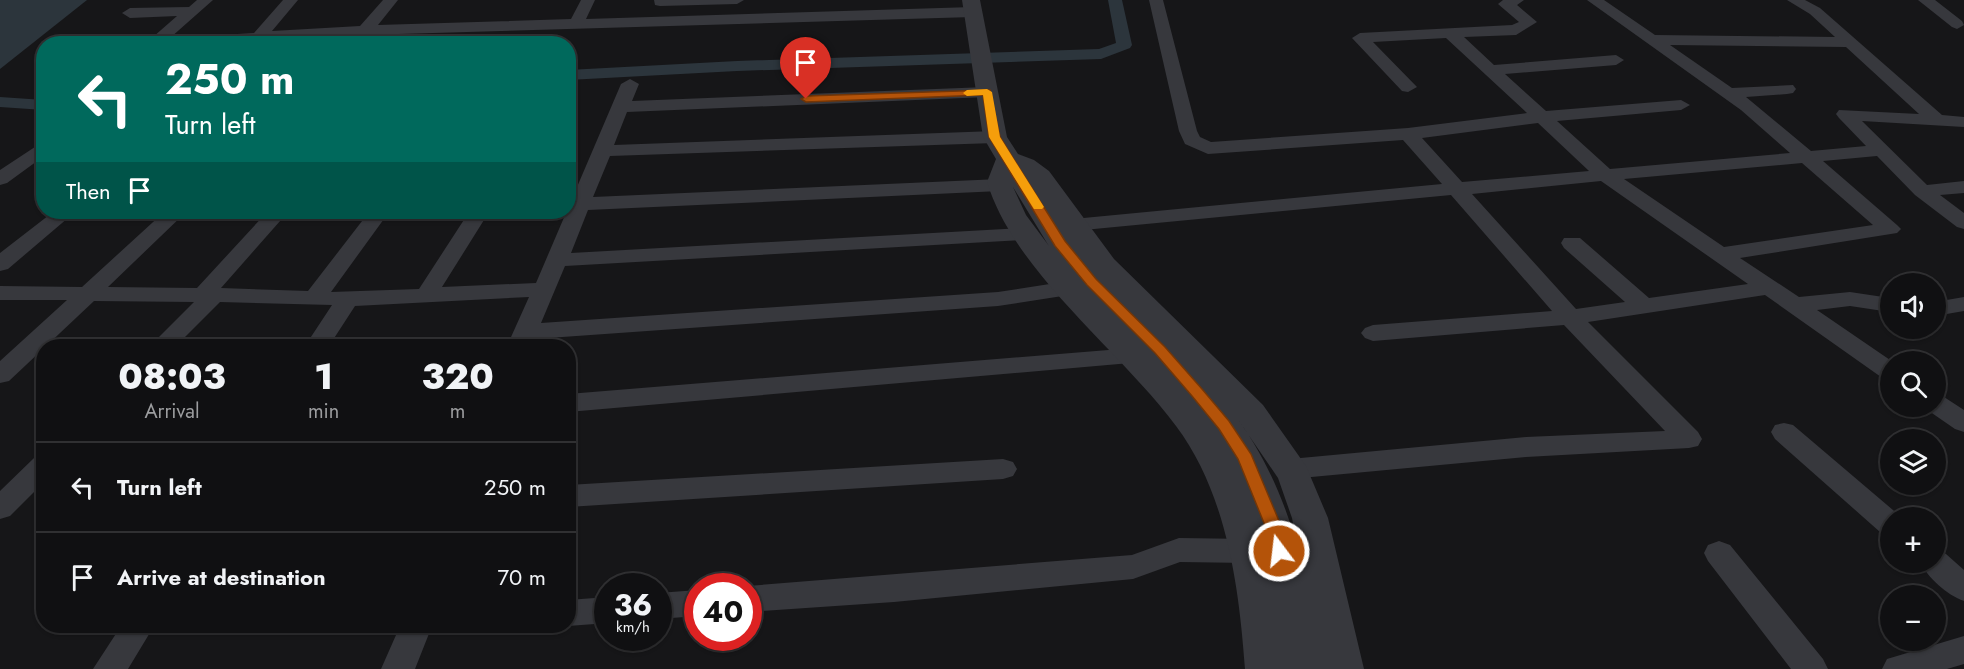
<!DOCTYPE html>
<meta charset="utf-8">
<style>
:root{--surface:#101012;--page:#1e1e20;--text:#f1f3f6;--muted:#9c9d9f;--line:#303032}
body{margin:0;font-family:Jost,sans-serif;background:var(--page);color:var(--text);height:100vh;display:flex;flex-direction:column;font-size:22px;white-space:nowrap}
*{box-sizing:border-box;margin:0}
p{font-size:20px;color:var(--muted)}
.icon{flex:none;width:33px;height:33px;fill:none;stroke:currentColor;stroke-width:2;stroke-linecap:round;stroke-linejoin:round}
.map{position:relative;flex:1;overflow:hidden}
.drawer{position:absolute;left:36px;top:339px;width:540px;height:294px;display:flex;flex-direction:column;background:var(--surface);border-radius:24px;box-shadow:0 2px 4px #0004,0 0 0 2px var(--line)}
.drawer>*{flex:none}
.hud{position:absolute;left:36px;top:36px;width:540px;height:183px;border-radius:24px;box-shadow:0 2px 4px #0004,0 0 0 2px var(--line);background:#00695c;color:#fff;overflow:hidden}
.controls{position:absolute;left:1880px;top:273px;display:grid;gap:12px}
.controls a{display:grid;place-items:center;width:66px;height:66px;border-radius:50%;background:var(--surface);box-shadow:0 2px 4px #0004,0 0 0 2px var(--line);font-size:30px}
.speed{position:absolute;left:594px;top:573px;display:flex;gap:12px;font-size:30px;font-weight:700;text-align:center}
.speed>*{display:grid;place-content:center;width:78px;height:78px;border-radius:50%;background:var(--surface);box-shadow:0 2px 4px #0004,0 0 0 2px var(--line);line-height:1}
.speed small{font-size:15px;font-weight:400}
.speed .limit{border:9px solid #d22;background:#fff;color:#111}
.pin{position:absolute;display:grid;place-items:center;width:51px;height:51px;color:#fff;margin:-62px -26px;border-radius:50% 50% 50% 0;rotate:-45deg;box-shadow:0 0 6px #0007}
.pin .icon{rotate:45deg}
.me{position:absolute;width:66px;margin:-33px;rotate:345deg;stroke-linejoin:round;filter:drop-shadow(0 0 4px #0008)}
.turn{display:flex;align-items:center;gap:21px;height:126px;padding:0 30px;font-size:27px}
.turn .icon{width:78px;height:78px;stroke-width:2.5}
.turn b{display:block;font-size:42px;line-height:51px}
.then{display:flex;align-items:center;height:57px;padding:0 30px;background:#0003;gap:12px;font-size:22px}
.eta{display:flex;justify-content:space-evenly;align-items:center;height:102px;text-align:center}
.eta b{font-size:36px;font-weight:800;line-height:42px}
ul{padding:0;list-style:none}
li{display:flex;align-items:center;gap:18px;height:90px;padding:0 30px;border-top:2px solid var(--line)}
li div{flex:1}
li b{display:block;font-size:22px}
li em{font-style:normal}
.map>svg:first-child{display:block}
.water{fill:#2c353c}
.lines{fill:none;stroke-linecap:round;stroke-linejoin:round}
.canal{fill:#2c353c;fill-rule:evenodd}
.minor{fill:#37383d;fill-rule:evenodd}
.tertiary{fill:#37383d;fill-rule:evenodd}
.route{fill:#b45309;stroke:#753606;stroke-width:1.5}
.slow{fill:#f59e0b}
</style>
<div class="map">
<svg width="1964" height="669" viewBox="0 0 1964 669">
<rect width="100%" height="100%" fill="#161618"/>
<path class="water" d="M0,0h87l-87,69z"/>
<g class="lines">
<path class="canal" d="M1108,0h14l10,45 -2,3 -29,11 -364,12 -169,9v-10l169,-9 362,-12 17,-6z
M0,97l44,3v10l-44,-3z"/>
<path class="minor" d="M197,0h16l-43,38 84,-5 29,-33h15l-26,31 88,-5 23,-26h15l-20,25 193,-6 10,-19h14l-9,19 387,-12 8,5 -8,5 -608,18 -132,9h-88l32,-28 -47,2 -8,-5 8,-5 59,-1z
M654,0h90l-7,4 -77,2 -5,-1z
M1149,0h14l34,131 3,6 11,5 197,-14 119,-15 -81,-75 -73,4 44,45 -9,5 -6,-1 -50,-53 8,-5 152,-8 7,-3 -21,-18 5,-4h21l-7,5 20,17 -21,13 -52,2 30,28 122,-10 8,5 -8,5 -111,9 41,37 135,-11 9,5 -9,5 -124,11 53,48 180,-16 -49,-43 -154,-110h17l51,35 180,2 -25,-23 -23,-14h18l15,8 122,107 22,2v10l-102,-6 65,64 37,-4v12l-24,2 24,18v16l-7,-2 -42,-32 -38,-39 -54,5 74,64 4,4 -4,4 -157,25 59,39 51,-5 40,6v14l-40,-6 -33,4 76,52h-3v17l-9,-2 -116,-82 -177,27 110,110 4,7 -4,7 -9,2 -163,9 -236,22 -10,-3 -4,-7 4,-7 10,-3 236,-22 139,-6 -101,-106 -191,16 -8,-3 -4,-5 4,-5 8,-3 179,-14 -101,-116 -378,36 -7,-2 -4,-4 4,-4 7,-2 369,-35 -39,-44 -195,14 -23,-10 -6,-13zM1670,45l176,2 73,67 -80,-4 -3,4 3,4 27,28 -55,5 -65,-54 41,-3 6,-1 3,-4 -3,-4 -61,3zM1538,123l51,48 -127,11 -40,-44zM1802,163l71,62 -149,22 -100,-68zM1601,181l147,103 -99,14 -69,-60h-16l-3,5 3,5 61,54 -49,7 -104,-115z
M1918,0h17l27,21 2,4 -7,4 -5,-2z
M630,79l9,5 -7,17 355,-14 9,5 -9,5 -360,15 -13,33 381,-14 9,6 -9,6 -385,13 -17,41 407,-18 7,2 3,4 -3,4 -7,2 -412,19 -17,43 453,-25 8,1 3,5 -3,5 -8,1 -459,26 -24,57 457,-31 71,-11 8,2 3,5 -3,5 -8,2 -71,11 -464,33 -3,7h-24l22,-49 -174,9 -26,40h-24l27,-41 -112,-3 -44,44h-26l44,-44 -100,-1 -85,80 -9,2v-22l67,-61h-67v-14l82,1 82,-75h22l-78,75 89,1 70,-76h21l-67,76 87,3 61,-79h20l-58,80 88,-3 50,-77h20l-47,75 94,-4 85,-199z
M44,141v15l-37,27 -7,2v-15z
M53,212h22l-67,57 -8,2v-18z
M1964,297v14l-29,5v-14z
M1133,348l9,2 3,6 -3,6 -574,50v-18z
M1935,394l9,3 20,13v22l-9,-3 -29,-20 -2,-3h11z
M1784,423l9,2 107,91 -10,2v17l-10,-3 -105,-93 -4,-7 4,-7z
M44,455v27l-34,34 -10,3v-28l34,-33z
M1003,459l10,3 4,7 -4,7 -10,3 -435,28v-22z
M1179,538l70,1 11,4 4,8 -4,8 -11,4 -69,-1 -47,17 -239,23 -146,10v-26l384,-31z
M1719,541l11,4 93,114 5,10h-37l-83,-108 -4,-8 4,-8z
M1935,550l11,4 18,16v31c-17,-6 -36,-23 -44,-39h15z
M698,590v26l-40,3v-26z
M608,597v26l-40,3h-2h2v-26z
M121,626h33l-26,43h-35z
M400,626h32l-17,43h-34z
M1964,636v28l-17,5h-65l5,-10z"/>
<path class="tertiary" d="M962,0h18l27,137 11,17 16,6 15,11 65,88 149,146 43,61 22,52 36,151h-42l-2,-12 2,12h-77c-6,-82 -18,-175 -69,-243 -57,-77 -161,-153 -189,-244l9,-23 -13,-22zM1013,187l34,56 2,3 -23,-31zM1233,413l6,8 39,57 14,40 5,28c-13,-48 -34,-94 -64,-133z"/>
</g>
<path class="route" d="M990,90l10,47 65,104 31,38 69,68 37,42 27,32 22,33 31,74 6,23 -3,5h-12l-7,-28 -28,-69 -19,-30 -27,-33 -37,-43 -68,-68 -32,-39 -66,-109 -6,-42 -177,7 -5,-3 5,-3z"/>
<path class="slow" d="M987,89l5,3 8,45 44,70 -2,2h-8l-45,-72 -6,-42 -16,1 -4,-3 4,-3z"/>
</svg>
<div class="controls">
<a><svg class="icon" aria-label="sound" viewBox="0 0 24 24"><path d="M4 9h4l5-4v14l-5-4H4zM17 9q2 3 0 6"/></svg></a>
<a><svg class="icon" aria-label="search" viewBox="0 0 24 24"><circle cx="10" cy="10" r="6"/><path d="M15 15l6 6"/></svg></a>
<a><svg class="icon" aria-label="layers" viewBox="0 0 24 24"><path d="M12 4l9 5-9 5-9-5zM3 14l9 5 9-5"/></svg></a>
<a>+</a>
<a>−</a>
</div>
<div class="speed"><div>36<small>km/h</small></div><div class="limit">40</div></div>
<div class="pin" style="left:806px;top:99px;background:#d93025"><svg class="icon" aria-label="arrive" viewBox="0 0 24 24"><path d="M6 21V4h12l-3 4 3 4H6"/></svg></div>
<svg class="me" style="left:1279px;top:551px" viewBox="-20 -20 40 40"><circle r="17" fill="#b45309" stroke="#fff" stroke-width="3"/><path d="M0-11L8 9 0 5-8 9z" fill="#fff"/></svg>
<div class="hud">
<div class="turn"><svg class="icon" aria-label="left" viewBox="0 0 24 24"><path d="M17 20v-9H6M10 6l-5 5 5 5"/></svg><div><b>250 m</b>Turn left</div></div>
<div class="then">Then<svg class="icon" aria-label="arrive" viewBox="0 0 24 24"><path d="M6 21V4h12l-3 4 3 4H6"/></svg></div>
</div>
<section class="drawer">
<div class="eta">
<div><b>08:03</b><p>Arrival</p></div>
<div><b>1</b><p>min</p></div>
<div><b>320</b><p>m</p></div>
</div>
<ul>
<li><svg class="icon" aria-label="left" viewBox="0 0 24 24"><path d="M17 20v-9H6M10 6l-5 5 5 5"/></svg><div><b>Turn left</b></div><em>250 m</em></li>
<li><svg class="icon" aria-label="arrive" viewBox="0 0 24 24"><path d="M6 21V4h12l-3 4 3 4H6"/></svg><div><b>Arrive at destination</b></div><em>70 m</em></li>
</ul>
</section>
</div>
